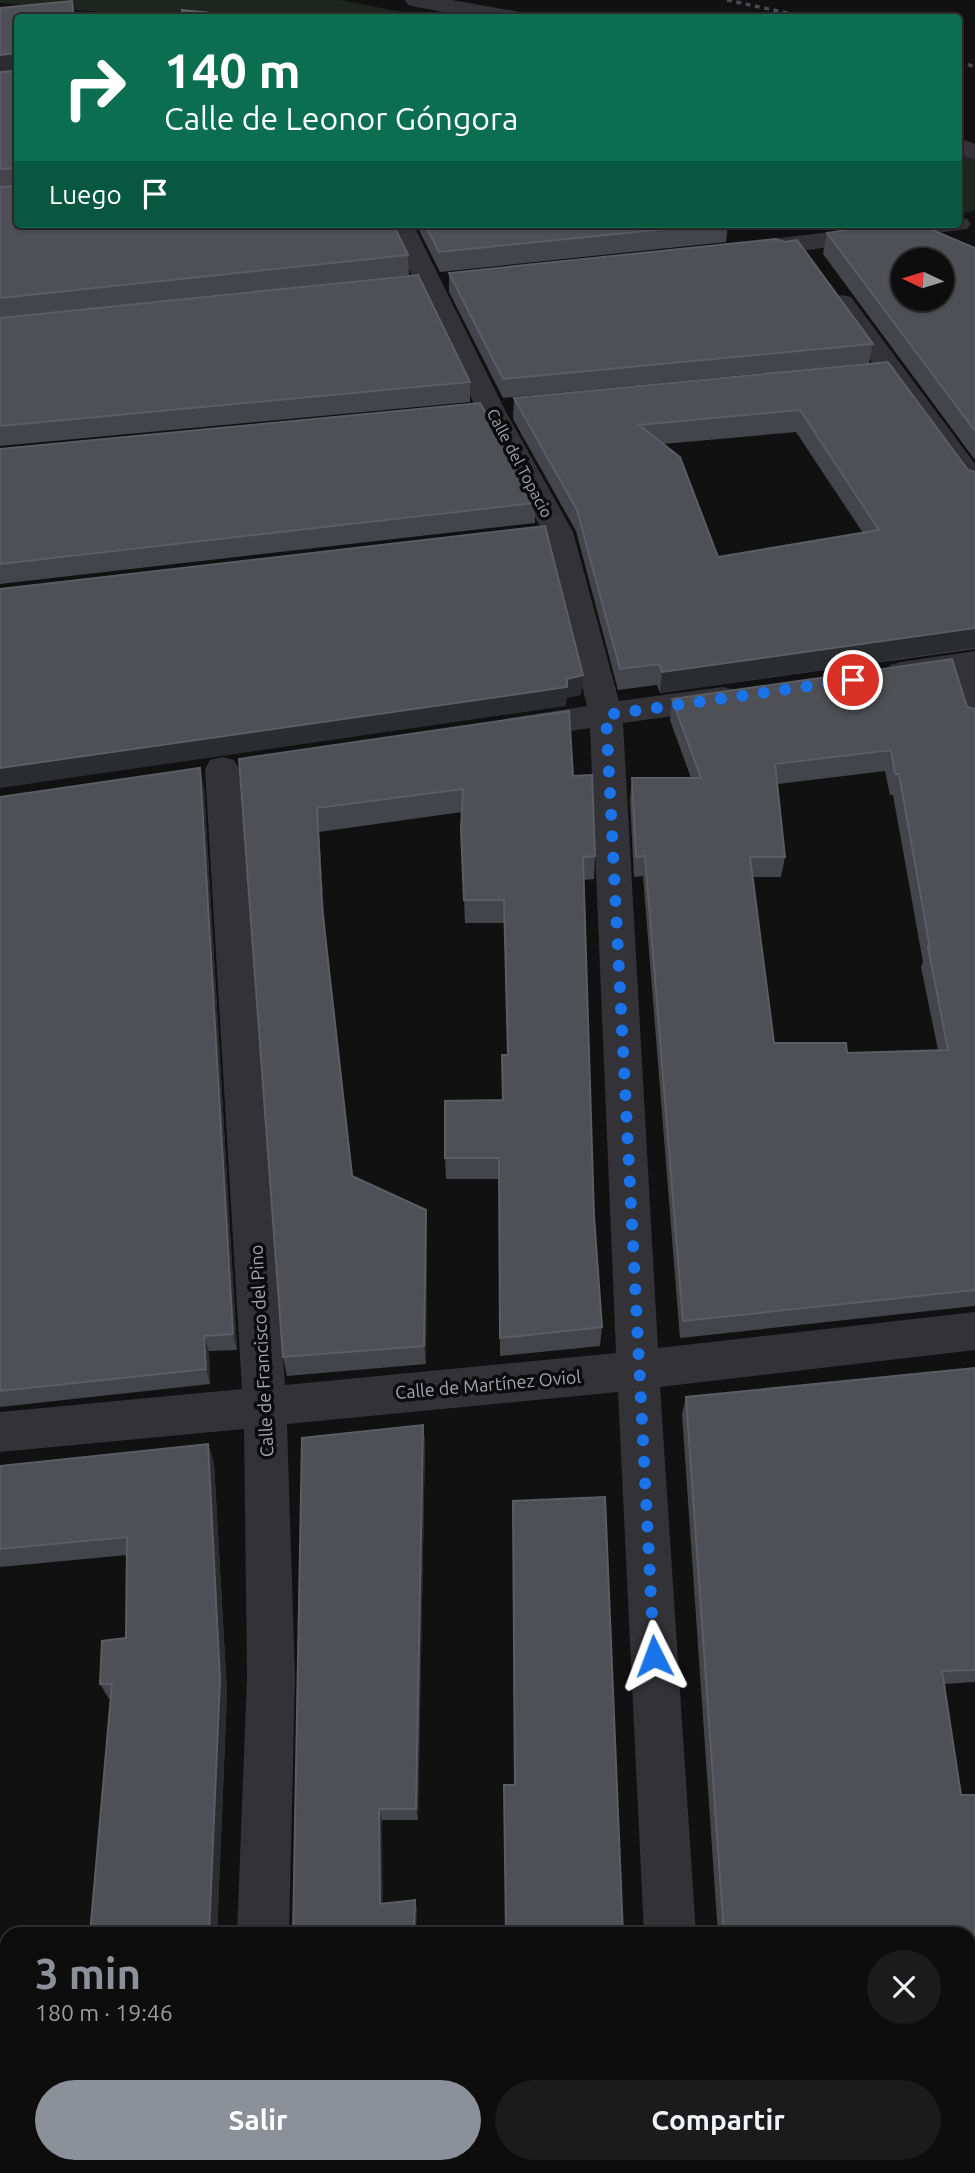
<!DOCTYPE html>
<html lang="es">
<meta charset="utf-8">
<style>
:root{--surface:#0d0d0e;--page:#1b1b1c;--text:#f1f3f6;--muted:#9a9c9e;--line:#2d2d2e;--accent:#8c9099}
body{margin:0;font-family:Ubuntu,sans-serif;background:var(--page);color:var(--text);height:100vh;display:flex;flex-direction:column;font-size:26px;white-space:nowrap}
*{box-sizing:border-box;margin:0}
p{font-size:23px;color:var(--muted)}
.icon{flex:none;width:38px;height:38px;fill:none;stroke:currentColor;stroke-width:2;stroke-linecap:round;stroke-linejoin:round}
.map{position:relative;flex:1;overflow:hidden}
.details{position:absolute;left:0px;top:1927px;width:976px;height:247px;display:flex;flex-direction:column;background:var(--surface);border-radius:21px 21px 0 0;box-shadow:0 2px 5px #0004,0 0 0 2px var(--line)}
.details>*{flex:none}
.banner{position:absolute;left:14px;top:14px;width:948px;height:214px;border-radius:7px;box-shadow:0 2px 5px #0004,0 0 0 2px var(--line);background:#0b6e4f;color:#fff;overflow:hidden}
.needle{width:46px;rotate:274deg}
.controls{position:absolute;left:891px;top:248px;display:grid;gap:14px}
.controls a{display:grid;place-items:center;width:63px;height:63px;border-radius:50%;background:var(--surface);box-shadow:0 2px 5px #0004,0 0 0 2px var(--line);font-size:35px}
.pin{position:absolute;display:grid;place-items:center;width:60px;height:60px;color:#fff;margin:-30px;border:4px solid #fff;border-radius:50%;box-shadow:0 2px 7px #0007}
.me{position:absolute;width:77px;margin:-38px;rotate:357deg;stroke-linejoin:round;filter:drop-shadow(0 0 5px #0008)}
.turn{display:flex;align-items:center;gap:24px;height:147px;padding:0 35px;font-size:32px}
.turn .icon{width:91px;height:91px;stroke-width:2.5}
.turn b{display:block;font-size:49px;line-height:60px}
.then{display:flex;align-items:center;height:66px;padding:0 35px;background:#0003;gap:14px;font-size:26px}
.round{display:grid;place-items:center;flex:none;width:74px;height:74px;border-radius:37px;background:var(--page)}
.overview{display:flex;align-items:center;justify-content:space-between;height:119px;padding:0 35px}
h1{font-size:42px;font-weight:600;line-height:52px;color:var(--accent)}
.primary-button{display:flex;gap:14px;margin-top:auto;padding:14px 35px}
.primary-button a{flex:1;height:80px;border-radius:42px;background:var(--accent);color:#fff;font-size:28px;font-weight:600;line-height:80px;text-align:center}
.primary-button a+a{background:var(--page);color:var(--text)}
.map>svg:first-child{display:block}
.green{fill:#1d251f}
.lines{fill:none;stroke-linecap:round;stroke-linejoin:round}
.minor{fill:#323237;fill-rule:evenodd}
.tertiary{fill:#323237;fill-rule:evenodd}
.rail{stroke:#494950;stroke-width:3.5;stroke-dasharray:5 4.5;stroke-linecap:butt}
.wall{fill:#44454a;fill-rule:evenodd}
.shaded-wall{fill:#2b2c2f}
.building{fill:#4e5055;stroke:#5b5d64;stroke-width:2;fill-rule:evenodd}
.route{stroke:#1a73e8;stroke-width:12;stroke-dasharray:0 21.6}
.labels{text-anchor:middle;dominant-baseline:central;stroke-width:7;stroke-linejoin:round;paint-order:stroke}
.far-street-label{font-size:16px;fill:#a2a5b3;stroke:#0c0c0d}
.street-label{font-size:18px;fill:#a2a5b3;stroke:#0c0c0d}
</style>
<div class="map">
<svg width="975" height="2173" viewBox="0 0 975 2173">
<rect width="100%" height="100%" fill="#111112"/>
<path class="green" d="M0,0h340l89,17 -263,1 -166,-15z
M959,152l16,8v50l-16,5z"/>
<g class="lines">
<path class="minor" d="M959,217l8,2 4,5 -4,5 -220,29 -9,-3 -4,-5 4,-5 9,-3 149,-18h63z
M387,224h26l93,188 67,120 46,169 104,-14 12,3 4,8 -4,8 -12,3 -100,14 35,625 317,-36v38l-315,37 36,547h-52l-26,-542 -331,32 8,253 -6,257h-52l10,-257 -3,-248 -244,23v-40l242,-23 -37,-620 5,-9 12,-3 12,3 5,9 46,616 331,-32 -26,-625 -74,11 -12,-4 -4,-8 4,-8 83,-13 -44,-174 -65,-120z
M842,295l9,2 124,167v29l-10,-3 -136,-187 4,-6z
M975,651v79l-12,-3 -4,-8 -11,-42 -47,7 -11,-3 -5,-8 5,-8 11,-3z
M227,2166h56v7h-56z
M655,2166h56v7h-56z"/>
<path class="tertiary" d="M405,0h47l63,11 8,2 3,5h-50l-60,-11 -8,-2z
M959,138l16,6v16l-16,-6z"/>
<path class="rail" d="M727,0l83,18
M959,61l16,6"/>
</g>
<path class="wall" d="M72,1l3,17h-57l390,237 1,20 -409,43v-310z
M416,224h312l-2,18 -286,30z
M827,233l148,15v212l-152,-206z
M449,273l424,71 -4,19 -366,35 -54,-106z
M0,318l470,64v20l-470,44z
M888,362l80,108 7,2v177l-315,44 -3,-8 -39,5 -42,-159 -63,-112 1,-21zM796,432l67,101 -145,24 -55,-113z
M0,449l535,54v20l-535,61z
M672,699l295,8 8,2v597l-295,32 -37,-462 -9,1 -4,-78 2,-21h59l-21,-58zM885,771l5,24h3l30,167 -2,5 17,83 -91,3 -73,-10 -21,-166h28l4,-20 -7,-73z
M239,759l334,17 22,80 -1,23 -11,1 11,336 8,111 -2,19 -100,10 -1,-177h-53l-1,-21 58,-58 -1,-45h6l-4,-132h-39l-3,-70v-41l-143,20 6,98 28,246 73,34 1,20 -1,134 -139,12 -4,-19z
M204,787l33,563 -28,1 1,33 -210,23v-610z
M975,1368v314l-31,2 17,111h14v378h-241v-7h236v-232h-252l-36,-520 4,-17z
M423,1425l2,17 -7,378h-36v83l33,-3 2,10 -124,24z
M208,1444l6,19 13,230 -10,241h-127l21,-235h-2l-9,-15 26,-46 1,-83 -127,12v-101z
M513,1501l110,433 -109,-149z"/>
<path class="shaded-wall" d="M16,53l2,19 -18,2v-19z
M975,628v20l-315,45 2,-21z
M583,675l-2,20 -14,3 -1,8 -566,82v-20l567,-89z
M200,768l4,19 33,563 -4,-16z
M317,808l2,24 6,98 -3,-23z
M426,1210l1,20 -1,134 -2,-18z
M204,1336l5,15 1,33 -4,-15z
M423,1425l2,17 -7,378 -2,-11z
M208,1444l6,19 13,230 -10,241h-8z
M379,1809l3,11 1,93 -3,-9z
M415,1900l2,10 -1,24h-2z
M199,2166h8v7h-8z"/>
<path class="building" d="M72,1l2,17h-56v206h375l15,31 -408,43v-111l16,-1 -1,-18 -15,1v-97l16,-1v-18l-16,2v-47z
M182,10l67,7v1h-66z
M425,224h289l-275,28z
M884,224h34l57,24v183l-148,-198zM903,261h39v38h-39z
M776,239l9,3 12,-2 76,104 -370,35 -54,-106z
M418,275l52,107 -470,44v-108z
M888,362l80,108 7,2v156l-313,44 -3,-8 -39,5 -43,-159 -63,-112zM800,410l79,120 -161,27 -38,-100 -41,-32z
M480,403l55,100 -535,61v-115z
M545,526l38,149 -16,4v8l-567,81v-179z
M952,659l15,48 8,2v581l-292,31 -38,-465 -9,1 -4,-79h69l-29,-79zM891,750l4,24h4l31,174 -2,-1 20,103 -101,3 -1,-10h-72l-24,-186h35l-10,-93z
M569,711l4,65 19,-1 3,81 -12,1 11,359 8,111 -102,11 -1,-180h-54v-57l58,-1 -1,-45h6l-4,-155h-40l-3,-70 2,-41 -146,19 5,99 30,269 74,34 -2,136 -141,11 -44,-598z
M200,768l33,566 -29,2 2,33 -206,22v-594z
M975,1368v302l-33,1 19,124h14v378h-234l-1,-7h230v-232h-246l-38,-537z
M423,1425l-7,384h-37l1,95 35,-4 -1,34h-121l9,-496z
M208,1444l12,235 -11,255h-119l22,-250h-12l2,-43 24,-3 1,-101 -127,12v-83z
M605,1497l18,437h-117l-2,-149h11l-2,-284z
M70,2166h129v7h-130z
M288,2166h121v7h-121z
M515,2166h117v7h-117z"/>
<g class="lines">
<path class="route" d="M654,1656l-48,-941 247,-35"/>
</g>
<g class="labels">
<g class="far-street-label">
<text transform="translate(520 463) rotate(62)">Calle del Topacio</text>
</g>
<g class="street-label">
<text transform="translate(261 1351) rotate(-93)">Calle de Francisco del Pino</text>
<text transform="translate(488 1384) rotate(-5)">Calle de Martínez Oviol</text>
</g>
</g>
</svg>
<div class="controls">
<a><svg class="needle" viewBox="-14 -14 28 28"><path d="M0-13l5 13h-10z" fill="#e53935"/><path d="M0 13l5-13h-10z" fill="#9a9c9e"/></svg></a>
</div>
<div class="pin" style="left:853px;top:680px;background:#d93025"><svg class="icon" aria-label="arrive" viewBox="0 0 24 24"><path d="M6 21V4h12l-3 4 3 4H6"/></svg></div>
<svg class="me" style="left:654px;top:1656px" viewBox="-20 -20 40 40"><path d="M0-17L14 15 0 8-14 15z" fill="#1a73e8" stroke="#fff" stroke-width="4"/></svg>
<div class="banner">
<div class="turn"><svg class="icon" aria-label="right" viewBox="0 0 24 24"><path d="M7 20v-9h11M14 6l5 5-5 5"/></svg><div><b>140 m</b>Calle de Leonor Góngora</div></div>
<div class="then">Luego<svg class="icon" aria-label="arrive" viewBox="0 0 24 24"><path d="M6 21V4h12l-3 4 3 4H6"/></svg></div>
</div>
<section class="details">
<div class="overview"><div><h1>3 min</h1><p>180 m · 19:46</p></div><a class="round"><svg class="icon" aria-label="close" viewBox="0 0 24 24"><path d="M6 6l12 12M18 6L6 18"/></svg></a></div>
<div class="primary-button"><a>Salir</a><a>Compartir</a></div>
</section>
</div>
